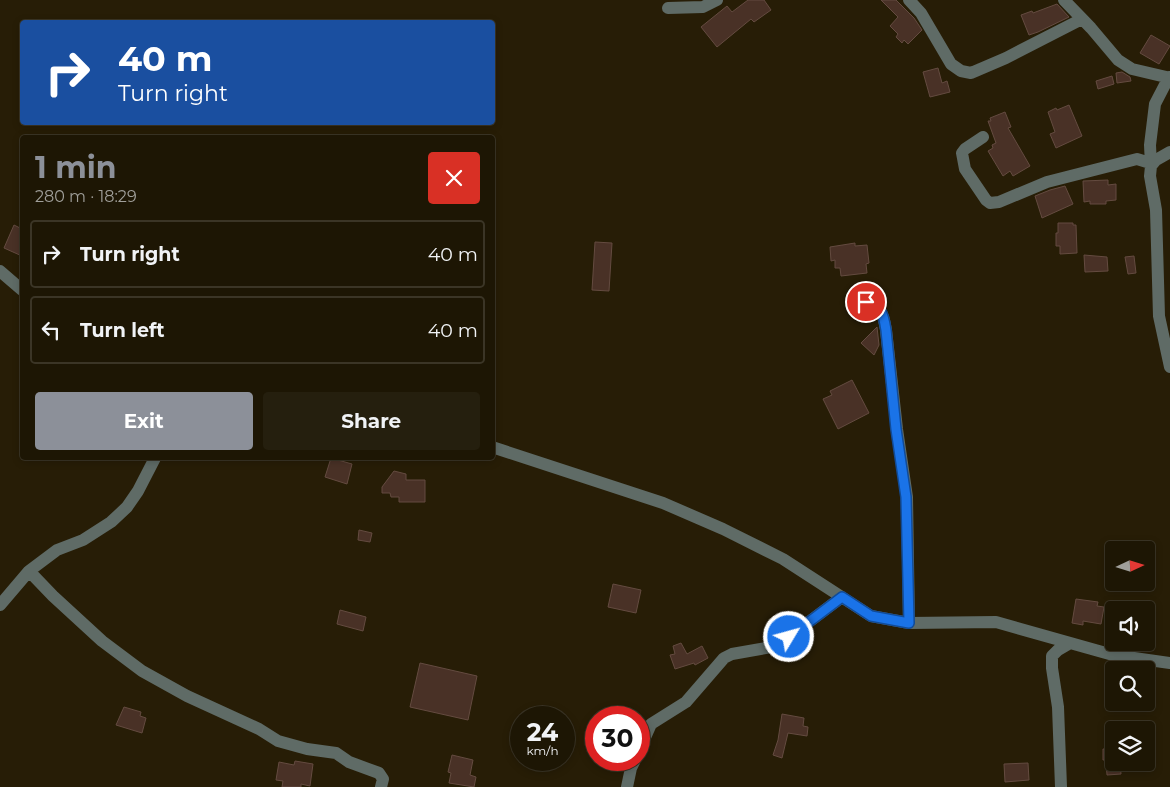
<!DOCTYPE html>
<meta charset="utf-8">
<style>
:root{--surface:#1d1604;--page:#251f0e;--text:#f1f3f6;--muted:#a09f9a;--line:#3b3526;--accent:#8c9099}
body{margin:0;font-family:Montserrat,sans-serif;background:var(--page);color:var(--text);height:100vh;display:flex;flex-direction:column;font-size:19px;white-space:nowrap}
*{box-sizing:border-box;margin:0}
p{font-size:16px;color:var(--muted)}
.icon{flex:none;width:28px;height:28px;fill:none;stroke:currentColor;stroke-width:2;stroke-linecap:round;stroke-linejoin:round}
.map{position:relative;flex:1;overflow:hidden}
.drawer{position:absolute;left:20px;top:135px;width:475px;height:325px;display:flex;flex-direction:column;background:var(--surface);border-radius:5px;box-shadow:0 2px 8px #0003,0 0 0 1px var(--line)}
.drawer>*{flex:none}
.guide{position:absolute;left:20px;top:20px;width:475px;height:105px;border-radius:5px;box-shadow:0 2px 8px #0003,0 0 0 1px var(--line);background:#1a4fa0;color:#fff;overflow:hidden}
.needle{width:32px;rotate:86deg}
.tools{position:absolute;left:1105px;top:541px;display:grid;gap:10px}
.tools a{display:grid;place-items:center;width:50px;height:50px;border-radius:5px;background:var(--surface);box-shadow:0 2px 8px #0003,0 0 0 1px var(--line);font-size:25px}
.speed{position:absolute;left:510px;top:706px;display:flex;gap:10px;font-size:25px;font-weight:700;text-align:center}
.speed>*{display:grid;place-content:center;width:65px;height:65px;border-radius:50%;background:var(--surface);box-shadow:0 2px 8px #0003,0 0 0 1px var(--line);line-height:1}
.speed small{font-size:12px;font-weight:400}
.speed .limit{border:8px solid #d22;background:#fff;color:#111}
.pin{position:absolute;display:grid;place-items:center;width:42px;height:42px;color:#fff;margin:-21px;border:2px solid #fff;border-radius:50%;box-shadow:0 1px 5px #0007}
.me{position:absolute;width:55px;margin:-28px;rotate:53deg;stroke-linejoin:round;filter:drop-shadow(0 0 4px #0008)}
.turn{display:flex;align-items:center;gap:18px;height:105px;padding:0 15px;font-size:22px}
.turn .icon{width:65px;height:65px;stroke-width:2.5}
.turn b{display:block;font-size:35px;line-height:42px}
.round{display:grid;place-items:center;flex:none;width:52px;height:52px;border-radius:5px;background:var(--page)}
.headline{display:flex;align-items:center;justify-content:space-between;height:85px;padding:0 15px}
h1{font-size:30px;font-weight:700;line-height:38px;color:var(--accent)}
.action{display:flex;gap:10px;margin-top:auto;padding:10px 15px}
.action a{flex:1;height:58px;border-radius:5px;background:var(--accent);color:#fff;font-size:20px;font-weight:700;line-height:58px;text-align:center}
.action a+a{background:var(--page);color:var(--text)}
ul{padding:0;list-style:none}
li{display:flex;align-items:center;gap:15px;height:68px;margin:0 10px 8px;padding:0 5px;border:2px solid var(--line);border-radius:5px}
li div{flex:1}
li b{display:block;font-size:19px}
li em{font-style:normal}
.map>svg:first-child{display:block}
.building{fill:#493126;stroke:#644b40}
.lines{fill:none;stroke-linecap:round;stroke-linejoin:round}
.minor{stroke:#5f6b66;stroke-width:12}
.route-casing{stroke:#114b97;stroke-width:12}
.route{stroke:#1a73e8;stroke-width:9}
</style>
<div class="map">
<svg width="1170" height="787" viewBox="0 0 1170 787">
<rect width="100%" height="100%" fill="#271d06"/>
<path class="building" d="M748,0h16l7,10 -17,12 -3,-3 -34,28 -16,-20 26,-21 5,6z
M881,0h15l18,18 8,12 -14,14 -4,-4 -2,3 -6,-6 2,-3 -8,-8 8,-9z
M1057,4l12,13 -31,15 -9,3 -8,-20 11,-4 1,2z
M1151,35l19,11 -11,18 -19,-11z
M938,68l4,15 5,-2 3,11 -20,5 -7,-25z
M1122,72l8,5 1,4 -14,2 -1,-10z
M1112,76l2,8 -16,5 -2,-8z
M1069,105l13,31 -26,12 -6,-14 5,-2 -7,-20 8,-4 1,2z
M1005,112l6,15 -3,1 22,38 -17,10 -3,-5 -7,5 -15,-25 5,-3 -1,-3 4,-2 -8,-22h3l-1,-3z
M1108,180v5l8,-1v16l-10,1v3h-16v-3l-6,1 -1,-21z
M1065,186l8,18 -31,14 -7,-22 15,-6z
M1058,223h15v2h3l1,28 -17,1v-8h-4v-13h2z
M14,225l8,4v27l-18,-8z
M595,242l17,1 -3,48 -17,-1z
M855,243v3l12,-1 2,18 -3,1 1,9 -26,3 -1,-8h-5v-8l-4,1 -1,-14z
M1084,255l23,2 1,14 -23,1z
M1134,256l2,17 -8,1 -3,-17z
M877,327l2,18 -5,10 -13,-12z
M852,380l17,33 -31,16 -15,-30 9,-4 -2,-4z
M331,458l21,6 -5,20 -22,-7z
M394,471l12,3v6h19v22h-26v-5h-8l-1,-4h-8v-6z
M359,530l13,3 -2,9 -12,-2z
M613,584l28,6 -5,23 -28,-6z
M1076,599l22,3 -1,4 7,1 -3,17 -18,-3v4l-11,-2z
M340,610l26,7 -3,14 -26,-7z
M681,643l6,11 15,-8 6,12 -13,7 -1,-2 -19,6 -5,-14 5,-1 -2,-8z
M420,663l57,13 -9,44 -58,-13z
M124,707l17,5 -1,4 6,2 -4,15 -26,-8z
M782,714l22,4 -1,8 5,1 -1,9 -19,-3 -6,25 -9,-3 5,-15z
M1103,749h10l1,11h-11z
M452,755l21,5 -3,15 6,2 -2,10 -25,-4 2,-10 -3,-1z
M295,761l18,3 -3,22 -9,-2v3h-19l1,-6 -7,-1 3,-18 15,3z
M1106,762h14l1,12 -14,1z
M1028,763l1,17 -24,2 -1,-18z"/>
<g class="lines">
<path class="minor" d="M909,0l12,13 30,51 10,7 10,2 35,-15 76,-39
M1064,0l27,28 27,32 14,9 38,9
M668,8l35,-1 14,-7
M983,137l-18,12 -3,4 3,16 21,31 4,3 9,-1 48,-20 90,-23 13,4
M1170,152l-14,8 -5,6 -1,10 6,34 3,106 11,51
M1151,166l-1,-21 5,-41 14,-27
M0,271l22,19
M866,302c16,8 17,10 20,28l11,99 10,68 2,126
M492,447l171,56 60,26 60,30 88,57 38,7 87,-1 117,33 57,8
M29,571l24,25 49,45 40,30 45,25 72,33 19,12 29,8 29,4 13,9 30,11 4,6 -2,8
M0,605l29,-34 28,-21 26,-10 28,-18 16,-15 11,-16 17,-33
M639,751l12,-27 35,-22 38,-44 8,-4 45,-8 65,-49
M627,787l4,-19 4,-8
M1061,787l-3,-80 -6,-39v-12l6,-6 12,-7"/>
</g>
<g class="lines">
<defs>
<path id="route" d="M789,637l53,-40 29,19 38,7 -3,-126 -10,-68 -10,-99c-3,-18 -3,-20 -20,-28"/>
</defs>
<use href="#route" class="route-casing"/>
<use href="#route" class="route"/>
</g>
</svg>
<div class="tools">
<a><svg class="needle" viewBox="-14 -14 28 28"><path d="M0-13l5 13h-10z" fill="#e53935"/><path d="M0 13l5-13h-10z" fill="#a09f9a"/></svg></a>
<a><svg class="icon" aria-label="sound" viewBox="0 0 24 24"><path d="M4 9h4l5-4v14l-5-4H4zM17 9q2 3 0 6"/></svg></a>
<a><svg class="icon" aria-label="search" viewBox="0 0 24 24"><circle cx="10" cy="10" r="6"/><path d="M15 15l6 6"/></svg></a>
<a><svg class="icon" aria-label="layers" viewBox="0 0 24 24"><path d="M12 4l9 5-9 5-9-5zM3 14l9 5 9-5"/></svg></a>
</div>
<div class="speed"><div>24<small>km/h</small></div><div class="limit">30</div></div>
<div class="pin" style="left:866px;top:302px;background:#d93025"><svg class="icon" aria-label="arrive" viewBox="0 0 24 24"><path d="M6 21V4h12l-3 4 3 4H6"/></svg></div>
<svg class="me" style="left:789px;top:637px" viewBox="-20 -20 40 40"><circle r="17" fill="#1a73e8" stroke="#fff" stroke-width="3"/><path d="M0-11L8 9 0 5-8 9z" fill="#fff"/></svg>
<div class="guide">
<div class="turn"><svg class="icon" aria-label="right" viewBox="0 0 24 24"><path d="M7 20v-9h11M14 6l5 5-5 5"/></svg><div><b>40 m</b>Turn right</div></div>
</div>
<section class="drawer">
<div class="headline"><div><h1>1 min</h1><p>280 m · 18:29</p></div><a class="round" style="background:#d93025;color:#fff"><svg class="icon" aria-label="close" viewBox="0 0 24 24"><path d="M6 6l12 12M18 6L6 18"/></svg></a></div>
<ul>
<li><svg class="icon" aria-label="right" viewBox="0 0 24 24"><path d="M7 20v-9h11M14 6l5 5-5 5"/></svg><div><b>Turn right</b></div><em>40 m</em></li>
<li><svg class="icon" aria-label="left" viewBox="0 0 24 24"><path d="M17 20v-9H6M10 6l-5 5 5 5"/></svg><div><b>Turn left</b></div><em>40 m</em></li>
</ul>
<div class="action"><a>Exit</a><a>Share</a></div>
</section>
</div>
